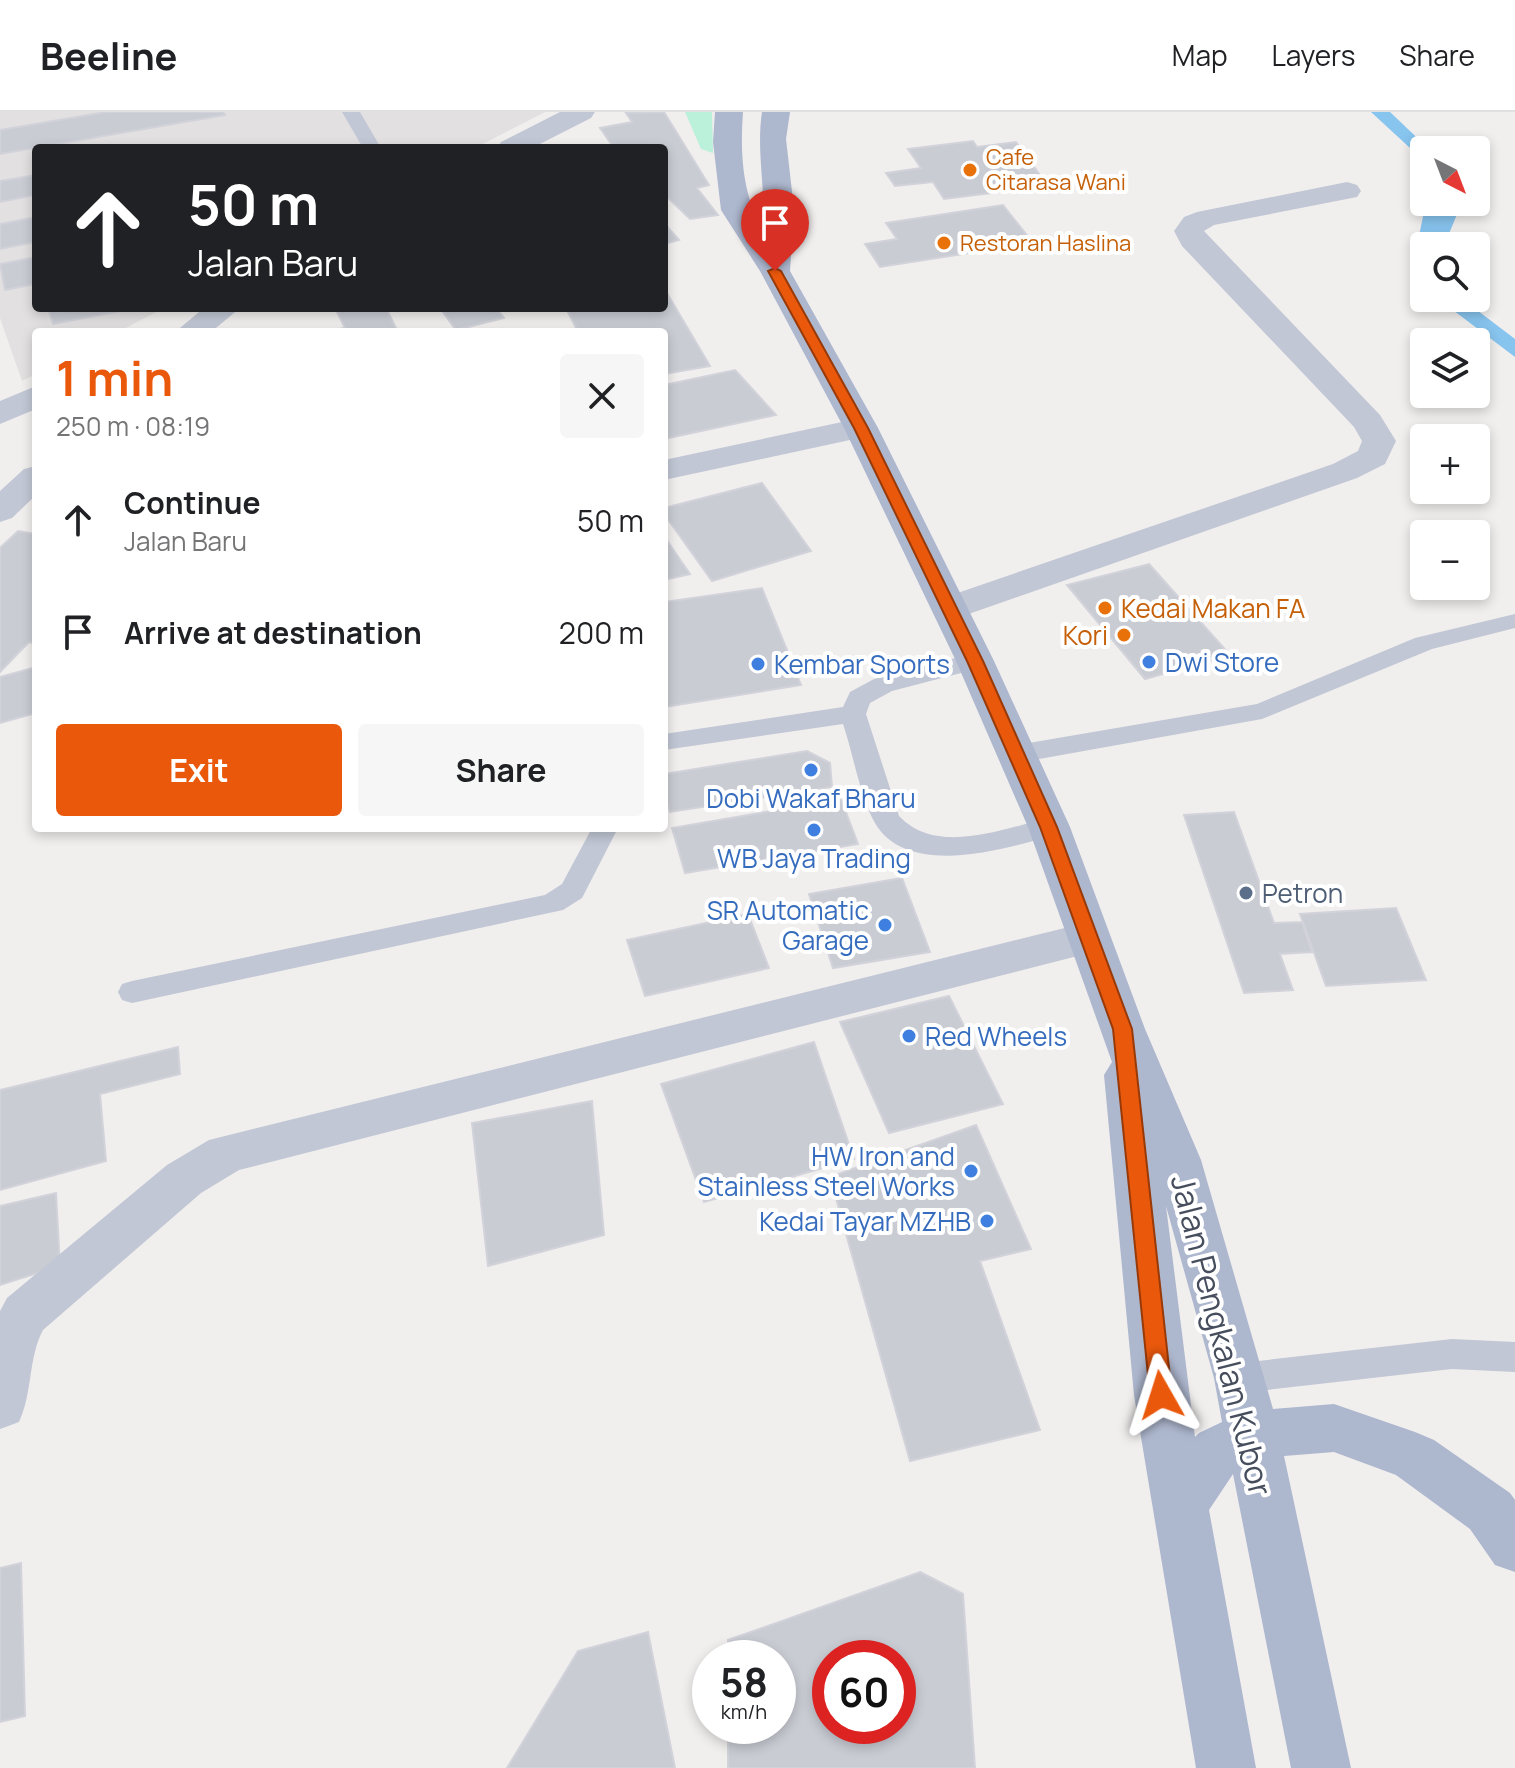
<!DOCTYPE html>
<meta charset="utf-8">
<style>
:root{--surface:#fff;--page:#f6f6f6;--text:#202124;--muted:#757577;--line:#e0e0e0;--accent:#ea580c}
body{margin:0;font-family:Manrope,sans-serif;background:var(--page);color:var(--text);height:100vh;display:flex;flex-direction:column;font-size:30px;white-space:nowrap}
*{box-sizing:border-box;margin:0}
p{font-size:26px;color:var(--muted)}
.icon{flex:none;width:44px;height:44px;fill:none;stroke:currentColor;stroke-width:2;stroke-linecap:round;stroke-linejoin:round}
.map{position:relative;flex:1;overflow:hidden}
.details{position:absolute;left:32px;top:216px;width:636px;height:504px;display:flex;flex-direction:column;background:var(--surface);border-radius:8px;box-shadow:0 4px 12px #0003}
.details>*{flex:none}
.banner{position:absolute;left:32px;top:32px;width:636px;height:168px;border-radius:8px;box-shadow:0 4px 12px #0003;background:#202124;color:#fff;overflow:hidden}
.needle{width:52px;rotate:138deg}
.buttons{position:absolute;left:1410px;top:24px;display:grid;gap:16px}
.buttons a{display:grid;place-items:center;width:80px;height:80px;border-radius:8px;background:var(--surface);box-shadow:0 4px 12px #0003;font-size:40px}
.speed{position:absolute;left:692px;top:1528px;display:flex;gap:16px;font-size:40px;font-weight:700;text-align:center}
.speed>*{display:grid;place-content:center;width:104px;height:104px;border-radius:50%;background:var(--surface);box-shadow:0 4px 12px #0003;line-height:1}
.speed small{font-size:20px;font-weight:400}
.speed .limit{border:12px solid #d22;background:#fff;color:#111}
.pin{position:absolute;display:grid;place-items:center;width:68px;height:68px;color:#fff;margin:-82px -34px;border-radius:50% 50% 50% 0;rotate:-45deg;box-shadow:0 0 8px #0007}
.pin .icon{rotate:45deg}
.me{position:absolute;width:88px;margin:-44px;rotate:354deg;stroke-linejoin:round;filter:drop-shadow(0 0 6px #0008)}
.turn{display:flex;align-items:center;gap:28px;height:168px;padding:0 24px;font-size:36px}
.turn .icon{width:104px;height:104px;stroke-width:2.5}
.turn b{display:block;font-size:56px;line-height:68px}
.round{display:grid;place-items:center;flex:none;width:84px;height:84px;border-radius:8px;background:var(--page)}
.head{display:flex;align-items:center;justify-content:space-between;height:136px;padding:0 24px}
h1{font-size:48px;font-weight:700;line-height:60px;color:var(--accent)}
.action{display:flex;gap:16px;margin-top:auto;padding:16px 24px}
.action a{flex:1;height:92px;border-radius:8px;background:var(--accent);color:#fff;font-size:32px;font-weight:700;line-height:92px;text-align:center}
.action a+a{background:var(--page);color:var(--text)}
ul{padding:0;list-style:none}
li{display:flex;align-items:center;gap:24px;height:112px;padding:0 24px}
li div{flex:1}
li b{display:block;font-size:30px}
li em{font-style:normal}
header{display:flex;align-items:center;gap:48px;box-sizing:border-box;height:112px;padding:0 40px;background:var(--surface);border-bottom:2px solid var(--line)}
header strong{font-size:38px}
nav{display:flex;gap:44px;margin-inline-start:auto;font-size:28px}
.map>svg:first-child{display:block}
.education{fill:#e2e0e0}
.green{fill:#bbf0da}
.water{fill:#87c4ee}
.building{fill:#caccd4;stroke:#d2d3da;stroke-width:2;fill-rule:evenodd}
.lines{fill:none;stroke-linecap:round;stroke-linejoin:round}
.service{fill:#c1c7d4;fill-rule:evenodd}
.minor{fill:#c1c7d4;fill-rule:evenodd}
.tertiary{fill:#c1c7d4;fill-rule:evenodd}
.primary{fill:#adb7ce;fill-rule:evenodd}
.route{fill:#ea580c;stroke:#983908;stroke-width:2}
.food-dot{fill:#e8710a;stroke:#fff;stroke-width:3}
.shop-dot{fill:#3f7fe0;stroke:#fff;stroke-width:3}
.service-dot{fill:#5c6f8a;stroke:#fff;stroke-width:3}
.labels{text-anchor:middle;dominant-baseline:central;stroke-width:8;stroke-linejoin:round;paint-order:stroke}
.far-food-label{font-size:22px;fill:#c56008;stroke:#fff;text-anchor:start}
.food-label{font-size:26px;fill:#c56008;stroke:#fff;text-anchor:start}
.shop-label{font-size:26px;fill:#366cbe;stroke:#fff;text-anchor:start}
.service-label{font-size:26px;fill:#4e5e75;stroke:#fff;text-anchor:start}
.near-street-label{font-size:32px;fill:#464d5c;stroke:#fff}
</style>
<header>
<strong>Beeline</strong>
<nav><a>Map</a><a>Layers</a><a>Share</a></nav>
</header>
<div class="map">
<svg width="1515" height="1656" viewBox="0 0 1515 1656">
<rect width="100%" height="100%" fill="#f1eeee"/>
<path class="education" d="M0,0h545l-70,36h-439v160h128l-46,24h-82v42l-14,7 -22,-63z"/>
<path class="green" d="M685,0h27l1,41 -12,-4z"/>
<path class="water" d="M1371,0h19l40,38h-6v16l-2,-7z
M1426,90h36l-18,44h-20v35l-10,-21z
M1437,186h24l54,41v18z"/>
<path class="building" d="M106,0h117l2,3 -225,39v-24z
M664,0l45,73 -12,3 21,27 -28,4 -26,-25v-46h-50l-14,-20 32,-6 -6,-9z
M973,29l4,6 39,-5 32,44 -104,13 -11,-17 -38,4 -9,-13 35,-5 -13,-19z
M36,63v20l-36,7v-21z
M1003,93l30,38 -153,24 -15,-23 32,-5 -11,-16z
M36,105v25l-36,7v-25z
M664,111l15,17 -15,4z
M36,145v27l-31,6 -5,-26z
M664,176l46,78 -46,8v-42h-86l-12,-24h98z
M48,196h88l-83,16z
M357,196h29l12,24h-76l23,-4 -8,-16z
M440,196h56l8,10 -48,12z
M735,258l41,45 -112,24v-54z
M762,371l49,68 -99,30 -48,-67v-6z
M18,419l18,3v110l-7,-2 -29,30v-124z
M664,424l26,38 -26,6z
M1149,452l81,91 -85,24 -78,-94z
M762,476l39,97 -137,22v-105z
M36,555v46l-36,10v-46z
M807,639l23,12 2,24 -162,25 -6,-19v-19z
M841,687l17,45 -173,29 -13,-45z
M1234,700l40,111 28,-1 10,30 -32,2 13,36 -49,3 -60,-178z
M902,766l28,74 -97,16 -24,-74z
M1396,796l30,72 -100,6 -26,-72z
M748,802l21,54 -124,28 -18,-56z
M949,884l54,108 -114,29 -49,-111z
M814,930l40,117 -150,43 -43,-118z
M178,935l2,27 -80,20 6,67 -106,29v-100z
M592,989l12,134 -116,31 -16,-143z
M976,1013l55,124 -51,12 60,169 -130,31 -80,-284z
M56,1081l4,73 -60,19v-79z
M21,1451l4,153 -25,6v-154z
M920,1460l43,22 12,174h-247v-42h50v-68h-50v-18zM830,1546h68v68h-68z
M648,1520l27,136h-168l71,-117z"/>
<g class="lines">
<path class="service" d="M342,0h18l21,36h-18z
M1515,502v14l-83,21 -170,70 -245,44 -9,-3 -4,-6 4,-6 9,-3 240,-41 158,-66z
M975,541l9,2 3,6 -3,6 -92,24 -22,12 -4,11 33,102c38,40 103,13 150,2l9,2 4,7 -4,7c-49,14 -150,46 -183,-11 -15,-26 -22,-70 -32,-99l-179,26v-16l179,-27 7,-15 24,-13z
M592,716h26l-36,70 -19,12 -431,93 -10,-3 -4,-8 4,-8 10,-3 413,-86 17,-11z
M1452,1227l63,3v30l-63,-3 -212,24 -12,-5 -5,-10 5,-10 12,-5z"/>
<path class="minor" d="M1347,70l10,3 4,6 -4,6 -143,28 -10,6 176,184 16,26 -11,23 -28,14 -394,138 -13,4 -13,-4 -6,-8 6,-8 396,-136 25,-13 4,-10 -8,-14 -172,-181 -8,-15 10,-14 13,-5z
M36,274v23l-36,15v-23z
M861,306l12,3 5,7 -5,7 -209,45v-20z
M1089,810l16,5 6,11 -6,11 -866,221 -38,23 -158,137c-15,28 -10,62 -24,92l-19,7v-118l7,-13 160,-133 42,-25z"/>
<path class="tertiary" d="M560,0h35l-4,6 -59,30h-35l4,-6z
M204,196h36l-29,24h-36z
M36,354v29l-24,23 -12,4v-31l24,-22z"/>
<path class="primary" d="M715,0h28c-3,39 -1,84 20,117 3,-40 -7,-78 -1,-117h28l-4,27 8,70 -4,62 88,157 116,233 76,166 75,202 56,131 72,249 61,-5 81,28 19,8 76,53 5,7v72l-20,-7 -25,-36 -74,-54 -62,-23 -50,4 67,312h-60l-58,-294 -24,36 47,258h-60l-62,-373 -30,-320 8,-13 -84,-235 -72,-166 -112,-233 -84,-157 -39,-61 -8,-68zM1166,1094l48,172 8,44 -23,11 -4,4z"/>
</g>
<path class="route" d="M775,156l6,3 87,157 115,233 74,166 75,202 40,366 -4,7 -7,3 -8,-3 -3,-7 -37,-366 -73,-202 -73,-166 -113,-233 -86,-157z"/>
<g class="food-dot">
<circle cx="970" cy="58" r="8"/>
<circle cx="944" cy="131" r="8"/>
<circle cx="1105" cy="496" r="8"/>
<circle cx="1124" cy="523" r="8"/>
</g>
<g class="shop-dot">
<circle cx="1149" cy="550" r="8"/>
<circle cx="758" cy="552" r="8"/>
<circle cx="811" cy="658" r="8"/>
<circle cx="814" cy="718" r="8"/>
<circle cx="885" cy="813" r="8"/>
<circle cx="909" cy="924" r="8"/>
<circle cx="971" cy="1059" r="8"/>
<circle cx="987" cy="1109" r="8"/>
</g>
<circle class="service-dot" cx="1246" cy="781" r="8"/>
<g class="labels">
<g class="far-food-label">
<text x="986" y="45">Cafe<tspan x="986" dy="25">Citarasa Wani</tspan></text>
<text x="960" y="131">Restoran Haslina</text>
</g>
<g class="food-label">
<text x="1121" y="496">Kedai Makan FA</text>
<text x="1108" y="523" text-anchor="end">Kori</text>
</g>
<g class="shop-label">
<text x="1165" y="550">Dwi Store</text>
<text x="774" y="552">Kembar Sports</text>
<text x="811" y="686" text-anchor="middle">Dobi Wakaf Bharu</text>
<text x="814" y="746" text-anchor="middle">WB Jaya Trading</text>
<text x="869" y="798" text-anchor="end">SR Automatic<tspan x="869" dy="30">Garage</tspan></text>
<text x="925" y="924">Red Wheels</text>
<text x="955" y="1044" text-anchor="end">HW Iron and<tspan x="955" dy="30">Stainless Steel Works</tspan></text>
<text x="971" y="1109" text-anchor="end">Kedai Tayar MZHB</text>
</g>
<g class="service-label">
<text x="1262" y="781">Petron</text>
</g>
<g class="near-street-label">
<text transform="translate(1222 1223) rotate(76)">Jalan Pengkalan Kubor</text>
</g>
</g>
</svg>
<div class="buttons">
<a><svg class="needle" viewBox="-14 -14 28 28"><path d="M0-13l5 13h-10z" fill="#e53935"/><path d="M0 13l5-13h-10z" fill="#757577"/></svg></a>
<a><svg class="icon" aria-label="search" viewBox="0 0 24 24"><circle cx="10" cy="10" r="6"/><path d="M15 15l6 6"/></svg></a>
<a><svg class="icon" aria-label="layers" viewBox="0 0 24 24"><path d="M12 4l9 5-9 5-9-5zM3 14l9 5 9-5"/></svg></a>
<a>+</a>
<a>−</a>
</div>
<div class="speed"><div>58<small>km/h</small></div><div class="limit">60</div></div>
<div class="pin" style="left:775px;top:159px;background:#d93025"><svg class="icon" aria-label="arrive" viewBox="0 0 24 24"><path d="M6 21V4h12l-3 4 3 4H6"/></svg></div>
<svg class="me" style="left:1161px;top:1283px" viewBox="-20 -20 40 40"><path d="M0-17L14 15 0 8-14 15z" fill="#ea580c" stroke="#fff" stroke-width="4"/></svg>
<div class="banner">
<div class="turn"><svg class="icon" aria-label="ahead" viewBox="0 0 24 24"><path d="M12 20V5M6 11l6-6 6 6"/></svg><div><b>50 m</b>Jalan Baru</div></div>
</div>
<section class="details">
<div class="head"><div><h1>1 min</h1><p>250 m · 08:19</p></div><a class="round"><svg class="icon" aria-label="close" viewBox="0 0 24 24"><path d="M6 6l12 12M18 6L6 18"/></svg></a></div>
<ul>
<li><svg class="icon" aria-label="ahead" viewBox="0 0 24 24"><path d="M12 20V5M6 11l6-6 6 6"/></svg><div><b>Continue</b><p>Jalan Baru</p></div><em>50 m</em></li>
<li><svg class="icon" aria-label="arrive" viewBox="0 0 24 24"><path d="M6 21V4h12l-3 4 3 4H6"/></svg><div><b>Arrive at destination</b></div><em>200 m</em></li>
</ul>
<div class="action"><a>Exit</a><a>Share</a></div>
</section>
</div>
